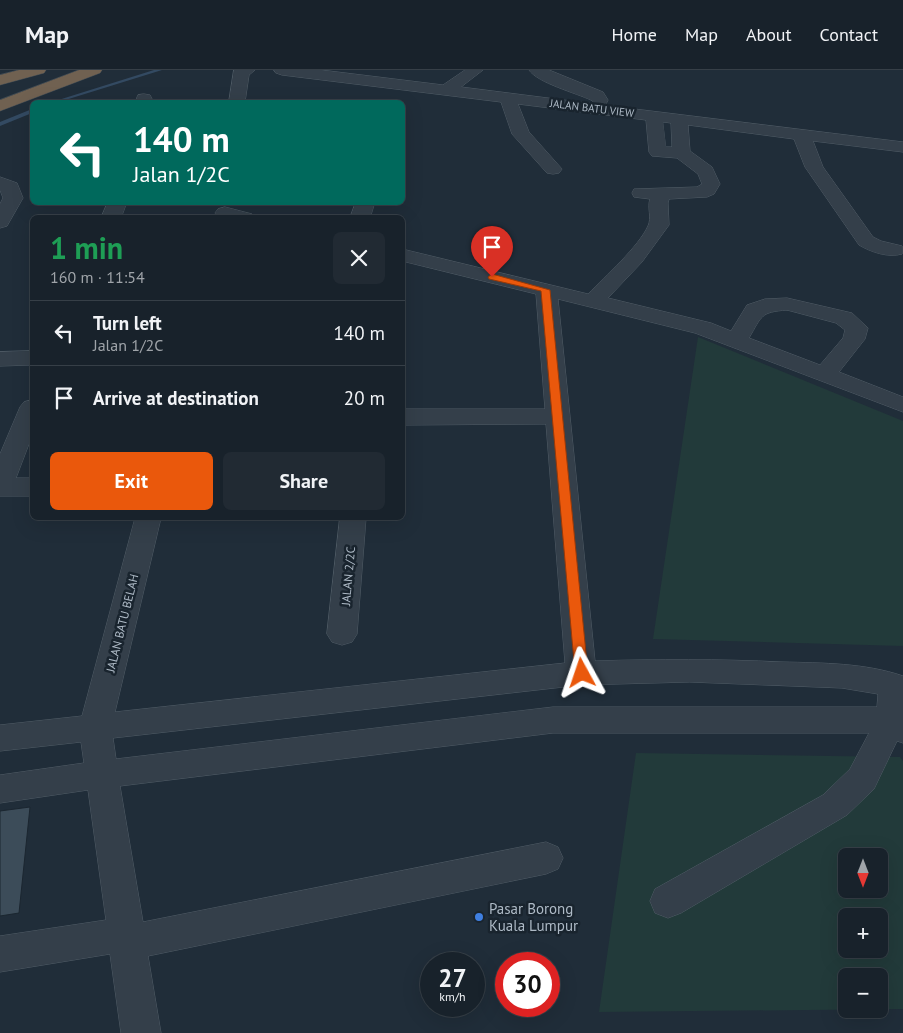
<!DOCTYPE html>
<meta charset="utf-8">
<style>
:root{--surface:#18222b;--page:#212a33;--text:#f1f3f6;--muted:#9fa4a9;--line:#363f47;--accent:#ea580c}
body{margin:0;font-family:"PT Sans",sans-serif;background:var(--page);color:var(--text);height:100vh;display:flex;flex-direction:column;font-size:19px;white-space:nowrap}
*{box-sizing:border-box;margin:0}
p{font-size:16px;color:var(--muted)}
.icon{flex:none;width:28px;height:28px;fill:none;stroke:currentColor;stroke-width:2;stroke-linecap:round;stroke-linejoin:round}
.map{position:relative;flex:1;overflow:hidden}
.side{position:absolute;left:30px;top:145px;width:375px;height:305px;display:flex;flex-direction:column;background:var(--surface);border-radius:8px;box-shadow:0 5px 20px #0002,0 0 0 1px var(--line)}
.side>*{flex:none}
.banner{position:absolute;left:30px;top:30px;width:375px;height:105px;border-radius:8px;box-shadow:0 5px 20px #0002,0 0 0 1px var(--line);background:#00695c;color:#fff;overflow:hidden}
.needle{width:32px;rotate:180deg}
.controls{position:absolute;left:838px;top:778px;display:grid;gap:10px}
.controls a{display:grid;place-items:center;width:50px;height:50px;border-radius:8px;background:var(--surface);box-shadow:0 5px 20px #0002,0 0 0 1px var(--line);font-size:25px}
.speed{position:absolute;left:420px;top:882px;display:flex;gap:10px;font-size:25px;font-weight:700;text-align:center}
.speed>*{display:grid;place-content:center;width:65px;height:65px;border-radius:50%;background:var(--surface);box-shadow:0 5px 20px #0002,0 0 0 1px var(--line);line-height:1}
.speed small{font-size:12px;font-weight:400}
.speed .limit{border:8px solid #d22;background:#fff;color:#111}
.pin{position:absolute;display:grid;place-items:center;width:42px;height:42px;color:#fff;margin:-51px -21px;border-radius:50% 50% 50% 0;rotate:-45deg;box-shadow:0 0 5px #0007}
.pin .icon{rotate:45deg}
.me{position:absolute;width:55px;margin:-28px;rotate:355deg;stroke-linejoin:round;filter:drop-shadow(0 0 4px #0008)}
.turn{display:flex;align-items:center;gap:18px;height:105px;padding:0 20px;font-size:22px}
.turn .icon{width:65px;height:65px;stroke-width:2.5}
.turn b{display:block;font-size:35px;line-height:42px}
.round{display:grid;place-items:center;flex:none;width:52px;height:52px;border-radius:8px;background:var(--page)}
.headline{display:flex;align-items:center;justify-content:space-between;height:85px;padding:0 20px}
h1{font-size:30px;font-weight:700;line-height:38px;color:#1e9e55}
.cta{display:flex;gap:10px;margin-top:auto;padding:10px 20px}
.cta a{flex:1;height:58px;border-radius:8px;background:var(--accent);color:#fff;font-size:20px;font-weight:700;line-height:58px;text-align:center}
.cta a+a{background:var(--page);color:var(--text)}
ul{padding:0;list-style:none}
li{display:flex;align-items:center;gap:15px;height:65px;padding:0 20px;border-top:1px solid var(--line)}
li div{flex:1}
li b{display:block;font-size:19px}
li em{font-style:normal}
header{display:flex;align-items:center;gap:30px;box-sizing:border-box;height:70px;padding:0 25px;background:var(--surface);border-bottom:1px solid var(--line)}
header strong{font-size:24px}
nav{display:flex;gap:28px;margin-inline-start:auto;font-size:18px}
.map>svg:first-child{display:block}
.green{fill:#223a3a;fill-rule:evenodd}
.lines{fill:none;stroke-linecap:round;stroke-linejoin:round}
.stream{fill:#334a62;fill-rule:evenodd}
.building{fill:#3c4c59;stroke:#1b2630}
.minor-casing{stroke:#515d67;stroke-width:1}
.highway-casing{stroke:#3e4a54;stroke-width:1}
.minor{fill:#343f4a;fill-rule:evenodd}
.highway{fill:#706151;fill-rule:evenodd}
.route{fill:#ea580c;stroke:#983908}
.shop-dot{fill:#3f7fe0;stroke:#19242e;stroke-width:2}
.labels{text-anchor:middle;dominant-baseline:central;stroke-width:5;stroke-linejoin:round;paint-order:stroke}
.far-street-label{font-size:11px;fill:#aebac6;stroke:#19242e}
.street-label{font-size:12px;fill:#aebac6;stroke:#19242e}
.near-poi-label{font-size:15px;fill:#aebac6;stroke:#19242e;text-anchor:start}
</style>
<header>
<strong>Map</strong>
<nav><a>Home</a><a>Map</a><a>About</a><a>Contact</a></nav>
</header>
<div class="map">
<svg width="903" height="963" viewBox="0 0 903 963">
<rect width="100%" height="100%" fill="#202d39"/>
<path class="green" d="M698,267l205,84v225l-250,-7z
M636,683l264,4 3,4v248l-304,3zM846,786h33v33h-33zM846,846h33v33h-33zM846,906h33v33h-33z"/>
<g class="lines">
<path class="stream" d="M154,0h8l-103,32h-7z
M32,39v4l-32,13v-4z"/>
</g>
<path class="building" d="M30,737l-11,106 -19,3v-105z"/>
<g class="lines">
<defs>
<path id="minor" d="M234,0h21l-6,5 -4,27h-16z
M274,0h47l122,15 22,-15h18l-22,17 134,17 -4,-4c-15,-7 -53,-17 -62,-30h20l54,22 5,8 -2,4 -4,1 301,37v10l-90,-11 10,26 50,70 8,4 21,5v8c-14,4 -31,-2 -43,-9l-54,-78 -11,-28 -106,-14 2,26 22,16 8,17 -6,10 -7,3 -38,2 -1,4 1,22 -27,37 -34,36 103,25 20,8 16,-26 18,-6 22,-1 65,15 16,15 -3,11 -26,33 64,25v15l-208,-79 -137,-34 37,362c63,-2 124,-2 187,1 41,1 83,1 121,14v67l-6,-2 -23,48 -27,26 -166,98 -13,5 -13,-5 -5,-12 5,-12 168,-94 27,-26 19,-36h-316l-433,53 23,136 403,-80 12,5 5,11 -5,11 -12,5 -398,82 13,77h-40l-11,-79 -110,18v-36l106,-16 -18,-130 -88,13v-28l84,-12 -3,-21 -81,9v-26l82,-9 53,-198h26l-46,194 450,-49 -19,-239 -144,1v-16h143l-9,-115 -134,-33v-12l186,45c17,-17 51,-48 60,-68 4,-8 -1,-19 2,-27l-16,-2 -2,-4 2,-4 63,-2 5,-3 -4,-10 -21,-16 -25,-2 -3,-4 -3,-32 -128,-16 11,28 33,37 -3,4 -6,1 -6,-1 -35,-39 -11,-32 -219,-27 -6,-2zM663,52l8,1 1,24h-6zM787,240l49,13 9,7 -2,8 -23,27 -71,-27c13,-22 11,-26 38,-28zM690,612l152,6 36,6 -1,13h-324l-437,52 -3,-21 468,-53z
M144,24l6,1 2,4 -1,3h-16l3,-7z
M0,107l17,6 6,15 -16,28 -7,2v-24l3,-6 -3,-8z
M108,132h19l-6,16h-20z
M356,132h19l-5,16h-20z
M225,137l27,7 2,4 -36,-1 -3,-4 3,-4z
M32,281v14l-32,1v-14z
M32,330v36l-16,42h16v18h-32v-42l20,-47 4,-5z
M340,448h26l-9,116 -5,8 -10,3 -10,-3 -5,-8z"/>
<path id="highway" d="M19,0h27l-2,3 -44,12v-10z
M79,0h23l-2,3 -100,38v-11z"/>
</defs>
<use href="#minor" class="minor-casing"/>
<use href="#highway" class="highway-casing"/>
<use href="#minor" class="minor"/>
<use href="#highway" class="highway"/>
</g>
<path class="route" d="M492,204l58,16 38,383 -2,3h-9l-2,-3 -34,-382 -52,-12 -1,-2z"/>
<circle class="shop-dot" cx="479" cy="847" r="5"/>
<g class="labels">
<g class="far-street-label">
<text transform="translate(592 38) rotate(7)">JALAN BATU VIEW</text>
</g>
<g class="street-label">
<text transform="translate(348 506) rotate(-85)">JALAN 2/2C</text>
<text transform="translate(122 553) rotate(-76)">JALAN BATU BELAH</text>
</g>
<g class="near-poi-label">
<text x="489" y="838">Pasar Borong<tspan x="489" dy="17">Kuala Lumpur</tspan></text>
</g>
</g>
</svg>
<div class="controls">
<a><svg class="needle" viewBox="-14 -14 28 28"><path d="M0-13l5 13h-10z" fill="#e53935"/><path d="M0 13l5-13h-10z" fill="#9fa4a9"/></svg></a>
<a>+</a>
<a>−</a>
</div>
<div class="speed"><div>27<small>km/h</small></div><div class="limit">30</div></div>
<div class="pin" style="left:492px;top:207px;background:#d93025"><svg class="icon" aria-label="arrive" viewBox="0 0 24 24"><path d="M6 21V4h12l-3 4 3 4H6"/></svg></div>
<svg class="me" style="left:582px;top:603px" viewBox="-20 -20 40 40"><path d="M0-17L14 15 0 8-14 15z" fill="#ea580c" stroke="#fff" stroke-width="4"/></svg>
<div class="banner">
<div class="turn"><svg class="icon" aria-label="left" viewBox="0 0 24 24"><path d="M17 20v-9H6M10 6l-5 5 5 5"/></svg><div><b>140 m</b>Jalan 1/2C</div></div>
</div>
<section class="side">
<div class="headline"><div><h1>1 min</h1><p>160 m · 11:54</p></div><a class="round"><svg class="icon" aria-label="close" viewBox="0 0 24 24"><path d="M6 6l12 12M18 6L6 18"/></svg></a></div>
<ul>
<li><svg class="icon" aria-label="left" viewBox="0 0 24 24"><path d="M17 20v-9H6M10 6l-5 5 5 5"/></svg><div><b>Turn left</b><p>Jalan 1/2C</p></div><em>140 m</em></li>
<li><svg class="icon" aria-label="arrive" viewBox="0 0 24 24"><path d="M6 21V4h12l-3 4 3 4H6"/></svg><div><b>Arrive at destination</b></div><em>20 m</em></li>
</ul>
<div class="cta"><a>Exit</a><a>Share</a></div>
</section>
</div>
